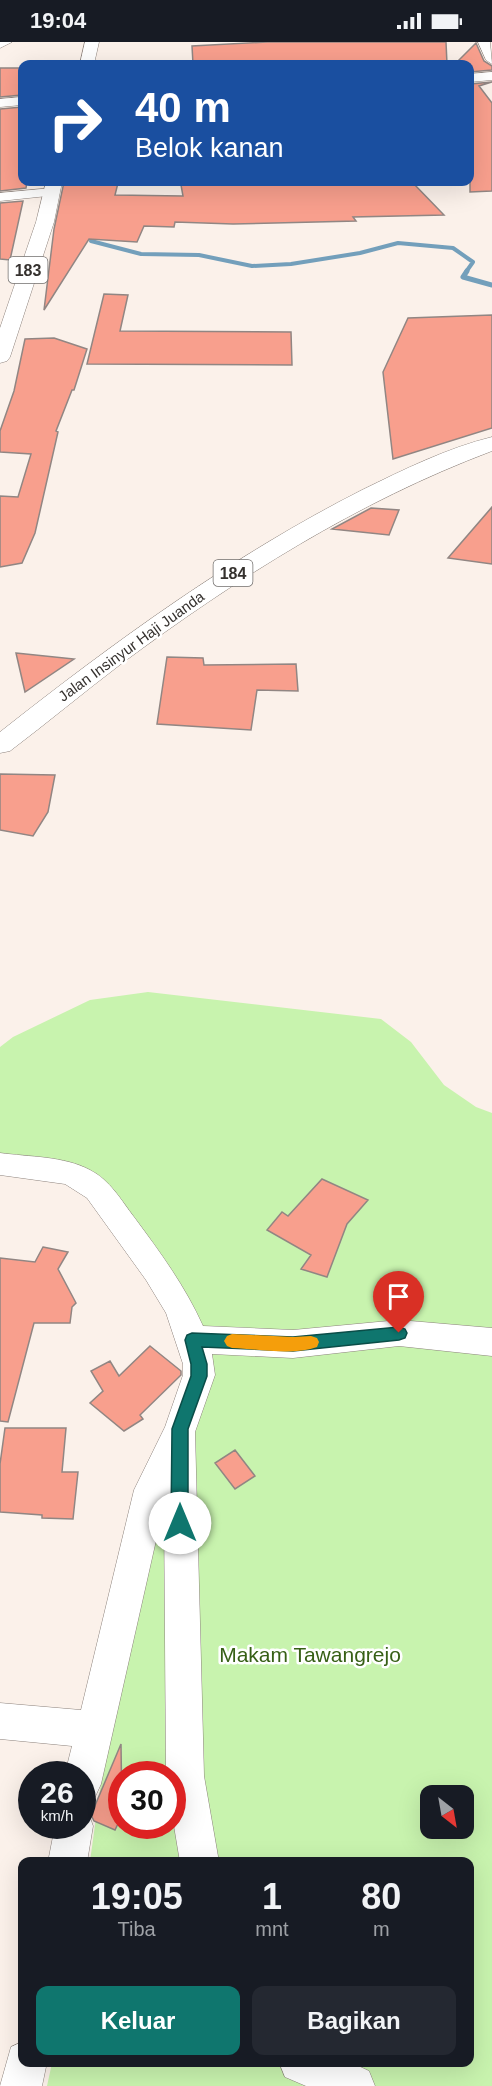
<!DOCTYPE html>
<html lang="id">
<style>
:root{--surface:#171b24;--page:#242831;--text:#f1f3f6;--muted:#9ea1a6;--accent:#0f766e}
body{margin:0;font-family:Arial,sans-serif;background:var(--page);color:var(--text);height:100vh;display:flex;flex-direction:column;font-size:22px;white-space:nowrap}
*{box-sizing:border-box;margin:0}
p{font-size:20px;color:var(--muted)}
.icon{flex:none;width:33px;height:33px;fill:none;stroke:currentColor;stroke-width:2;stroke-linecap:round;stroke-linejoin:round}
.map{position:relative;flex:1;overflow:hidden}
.panel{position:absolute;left:18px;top:1815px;width:456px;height:210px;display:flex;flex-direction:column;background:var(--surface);border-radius:12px;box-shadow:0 6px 24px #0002}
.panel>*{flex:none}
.banner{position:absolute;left:18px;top:18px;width:456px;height:126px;border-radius:12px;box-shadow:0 6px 24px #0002;background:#1a4fa0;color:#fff;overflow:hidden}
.needle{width:39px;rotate:149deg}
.controls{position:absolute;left:420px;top:1743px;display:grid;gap:12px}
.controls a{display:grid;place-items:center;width:54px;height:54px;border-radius:12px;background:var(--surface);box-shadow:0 6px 24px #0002;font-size:30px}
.speed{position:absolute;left:18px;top:1719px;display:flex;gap:12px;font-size:30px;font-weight:700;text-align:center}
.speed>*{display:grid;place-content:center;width:78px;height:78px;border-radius:50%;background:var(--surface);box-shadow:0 6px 24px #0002;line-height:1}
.speed small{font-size:15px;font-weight:400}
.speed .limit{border:9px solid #d22;background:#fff;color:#111}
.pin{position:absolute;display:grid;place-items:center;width:51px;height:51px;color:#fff;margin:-62px -26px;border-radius:50% 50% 50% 0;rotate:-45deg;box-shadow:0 0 6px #0007}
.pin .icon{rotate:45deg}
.me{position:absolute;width:66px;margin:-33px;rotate:0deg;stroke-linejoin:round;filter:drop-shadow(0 0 4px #0008)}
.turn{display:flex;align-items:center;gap:21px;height:126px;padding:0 18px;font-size:27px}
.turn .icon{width:78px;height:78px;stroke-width:2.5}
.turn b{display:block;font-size:42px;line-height:51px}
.eta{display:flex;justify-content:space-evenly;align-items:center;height:102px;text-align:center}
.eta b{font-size:36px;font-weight:800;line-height:42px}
.button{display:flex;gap:12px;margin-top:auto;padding:12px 18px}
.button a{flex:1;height:69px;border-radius:12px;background:var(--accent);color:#fff;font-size:24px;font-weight:800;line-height:69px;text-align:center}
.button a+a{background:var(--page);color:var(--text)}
.status{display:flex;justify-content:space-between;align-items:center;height:42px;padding:0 30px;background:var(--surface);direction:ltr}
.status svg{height:16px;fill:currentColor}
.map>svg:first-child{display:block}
.green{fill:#c8f3ae;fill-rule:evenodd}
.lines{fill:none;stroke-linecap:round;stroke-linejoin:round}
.stream-far1{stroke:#739fbb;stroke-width:4}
.stream{stroke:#739fbb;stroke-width:5}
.building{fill:#f89f8d;stroke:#918683;stroke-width:1.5}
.minor-casing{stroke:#8c827c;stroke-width:1}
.major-casing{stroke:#8c827c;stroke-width:1}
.minor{fill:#fff;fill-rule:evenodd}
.major{fill:#fff;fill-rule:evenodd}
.route{fill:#0f766e;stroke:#0a4d48;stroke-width:1.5}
.slow{fill:#f59e0b}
.labels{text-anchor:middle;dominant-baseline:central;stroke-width:5;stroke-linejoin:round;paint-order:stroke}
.far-street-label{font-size:15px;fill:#35312e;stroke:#fff}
.shield{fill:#fff;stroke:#726f6d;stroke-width:1.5}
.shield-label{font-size:16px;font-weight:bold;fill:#35312e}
.near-park-label{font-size:21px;fill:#376016;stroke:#fff}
</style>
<div class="status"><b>19:04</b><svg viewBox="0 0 49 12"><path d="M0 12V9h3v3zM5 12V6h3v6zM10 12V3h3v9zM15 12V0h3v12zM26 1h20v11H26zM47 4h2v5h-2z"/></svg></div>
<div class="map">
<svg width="492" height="2044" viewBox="0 0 492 2044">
<rect width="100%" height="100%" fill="#fbf1ea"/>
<path class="green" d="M148,950l233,27 30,23 33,43 32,22 16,6v973h-445l5,-23 418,-1v-200l-380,-1 29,-207 70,-222 -2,-101 -111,-164 -76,-10v-110l13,-10 77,-37zM122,1732h50v52h-50zM430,1754h34v32h-34z"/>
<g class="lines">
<path class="stream-far1" d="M91,199l50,13 58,1 53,11 39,-2 69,-11 38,-10 55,5 20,14 -7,10"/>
<path class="stream" d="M467,229l-4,6 29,8"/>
</g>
<path class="building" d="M267,0h179l1,22h-254l-1,-18z
M476,1l8,18 8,5v4l-22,2v-8h-15z
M0,26h22v27l-22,2z
M492,40l-13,4 13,17v88l-22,1v-108z
M22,65v75h5l-1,6 -26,3v-82z
M64,140l54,1 -3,12 68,1 -2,-11h31v-2l43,-1h157l32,33 -91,2 3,4 -123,3 -58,-2 -1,5 -30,-1 -7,16 -48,-3 -45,71 10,-81z
M23,159l-13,59 -10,-1v-56z
M104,252l24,1 -8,36 171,1 1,33 -205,-1z
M492,273v113l-99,31 -10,-87 25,-54z
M54,296l33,11 -13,41h-2l-16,41 2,1 -23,101 -13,30 -22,4v-71l18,1 13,-43 -31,-2v-21l14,-40 11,-52z
M492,465v57l-44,-6z
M371,466l28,2 -10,25 -57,-6z
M16,611l58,6 -49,33z
M167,615l36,1 1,7 92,-1 2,27 -41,-1 -6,40 -94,-6z
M0,732l55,1 -7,37 -15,24 -33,-6z
M322,1137l46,21 -21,24 -20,53 -26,-8 10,-14 -44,-25 15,-18 6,4z
M43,1205l25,5 -10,17 18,34 -4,4 -2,16h-36l-26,99 -8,-1v-163l35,4z
M150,1304l31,25v4l-41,40 3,4 -19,12 -34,-28 13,-12 -12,-20 19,-10 9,15z
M5,1386h61l-4,44h16l-5,47 -31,-1v-3l-42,-3v-48z
M235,1408l20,26 -20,13 -20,-26z
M121,1702l1,71 -7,15 -21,-9 -3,-6z"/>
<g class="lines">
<defs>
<path id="minor" d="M0,0h12l-12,6z
M478,0h12l2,22 -6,-4z
M22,55v8l-22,2v-8z
M52,146l5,1 2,3 -2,3 -57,6v-8z
M0,1111c29,4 64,3 90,17 20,10 31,30 44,47 26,35 51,69 69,109l90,4 106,-10 93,8v28l-93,-10 -106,12 -81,-4 3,21 -20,57 9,344 15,86h-39l-8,-48v-40h-6l-2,-269 -63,279 -6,13 -13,6v-29h-17l7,-28 -72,-7v-36l81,7 53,-220 31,-63 18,-52v-11l-17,-51 -20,-33 -59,-82 -22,-14 -65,-9z
M82,1768l6,2 5,14 -6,36h-39l7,-36h27z
M22,2000v20h25l-5,24h-42l11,-39z
M279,2020h71l19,9 6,15h-69l-21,-9z"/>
<path id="major" d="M85,0h14l-5,22h-14z
M492,30v8l-22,2v-8z
M46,140h16l-8,40 -44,135 -3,4 -7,2v-35l36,-106z
M492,395v14c-135,51 -255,127 -371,213 -37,28 -74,59 -111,87l-10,2v-21c114,-90 232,-176 362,-242 41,-20 85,-42 130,-53z"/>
</defs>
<use href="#minor" class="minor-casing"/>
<use href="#major" class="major-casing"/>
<use href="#minor" class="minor"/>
<use href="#major" class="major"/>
</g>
<path class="route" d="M399,1285l6,2 2,4 -2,5 -6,2 -106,11 -91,-4 5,17v12l-19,53v94l-2,6 -6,2 -6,-2 -3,-6 1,-94 19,-53v-12l-6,-24 2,-5 5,-2 101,4z"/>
<path class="slow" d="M232,1292l61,3 18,-1 6,2 2,4 -2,5c-25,9 -58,2 -85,1l-5,-2 -3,-5 3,-5z"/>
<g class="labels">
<g class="far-street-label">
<text transform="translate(131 604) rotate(-36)">Jalan Insinyur Haji Juanda</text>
</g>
<g class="shield">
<rect x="8.5" y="215" width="39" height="26" rx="4.5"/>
<rect x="213.5" y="518" width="39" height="26" rx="4.5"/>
</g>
<g class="shield-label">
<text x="28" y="228">183</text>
<text x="233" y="531">184</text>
</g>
<g class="near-park-label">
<text x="310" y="1612">Makam Tawangrejo</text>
</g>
</g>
</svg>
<div class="controls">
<a><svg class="needle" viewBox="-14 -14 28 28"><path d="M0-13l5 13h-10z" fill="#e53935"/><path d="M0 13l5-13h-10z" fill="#9ea1a6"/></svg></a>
</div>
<div class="speed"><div>26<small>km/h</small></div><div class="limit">30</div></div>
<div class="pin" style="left:399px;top:1291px;background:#d93025"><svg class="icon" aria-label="arrive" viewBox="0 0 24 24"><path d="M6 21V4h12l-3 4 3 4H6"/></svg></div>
<svg class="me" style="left:180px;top:1481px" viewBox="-20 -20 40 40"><circle r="19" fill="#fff"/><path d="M0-13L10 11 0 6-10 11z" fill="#0f766e"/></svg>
<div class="banner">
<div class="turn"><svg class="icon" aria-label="right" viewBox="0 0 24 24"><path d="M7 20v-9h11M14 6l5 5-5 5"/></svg><div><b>40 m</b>Belok kanan</div></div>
</div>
<section class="panel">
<div class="eta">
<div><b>19:05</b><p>Tiba</p></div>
<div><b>1</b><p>mnt</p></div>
<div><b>80</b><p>m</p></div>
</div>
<div class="button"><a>Keluar</a><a>Bagikan</a></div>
</section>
</div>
